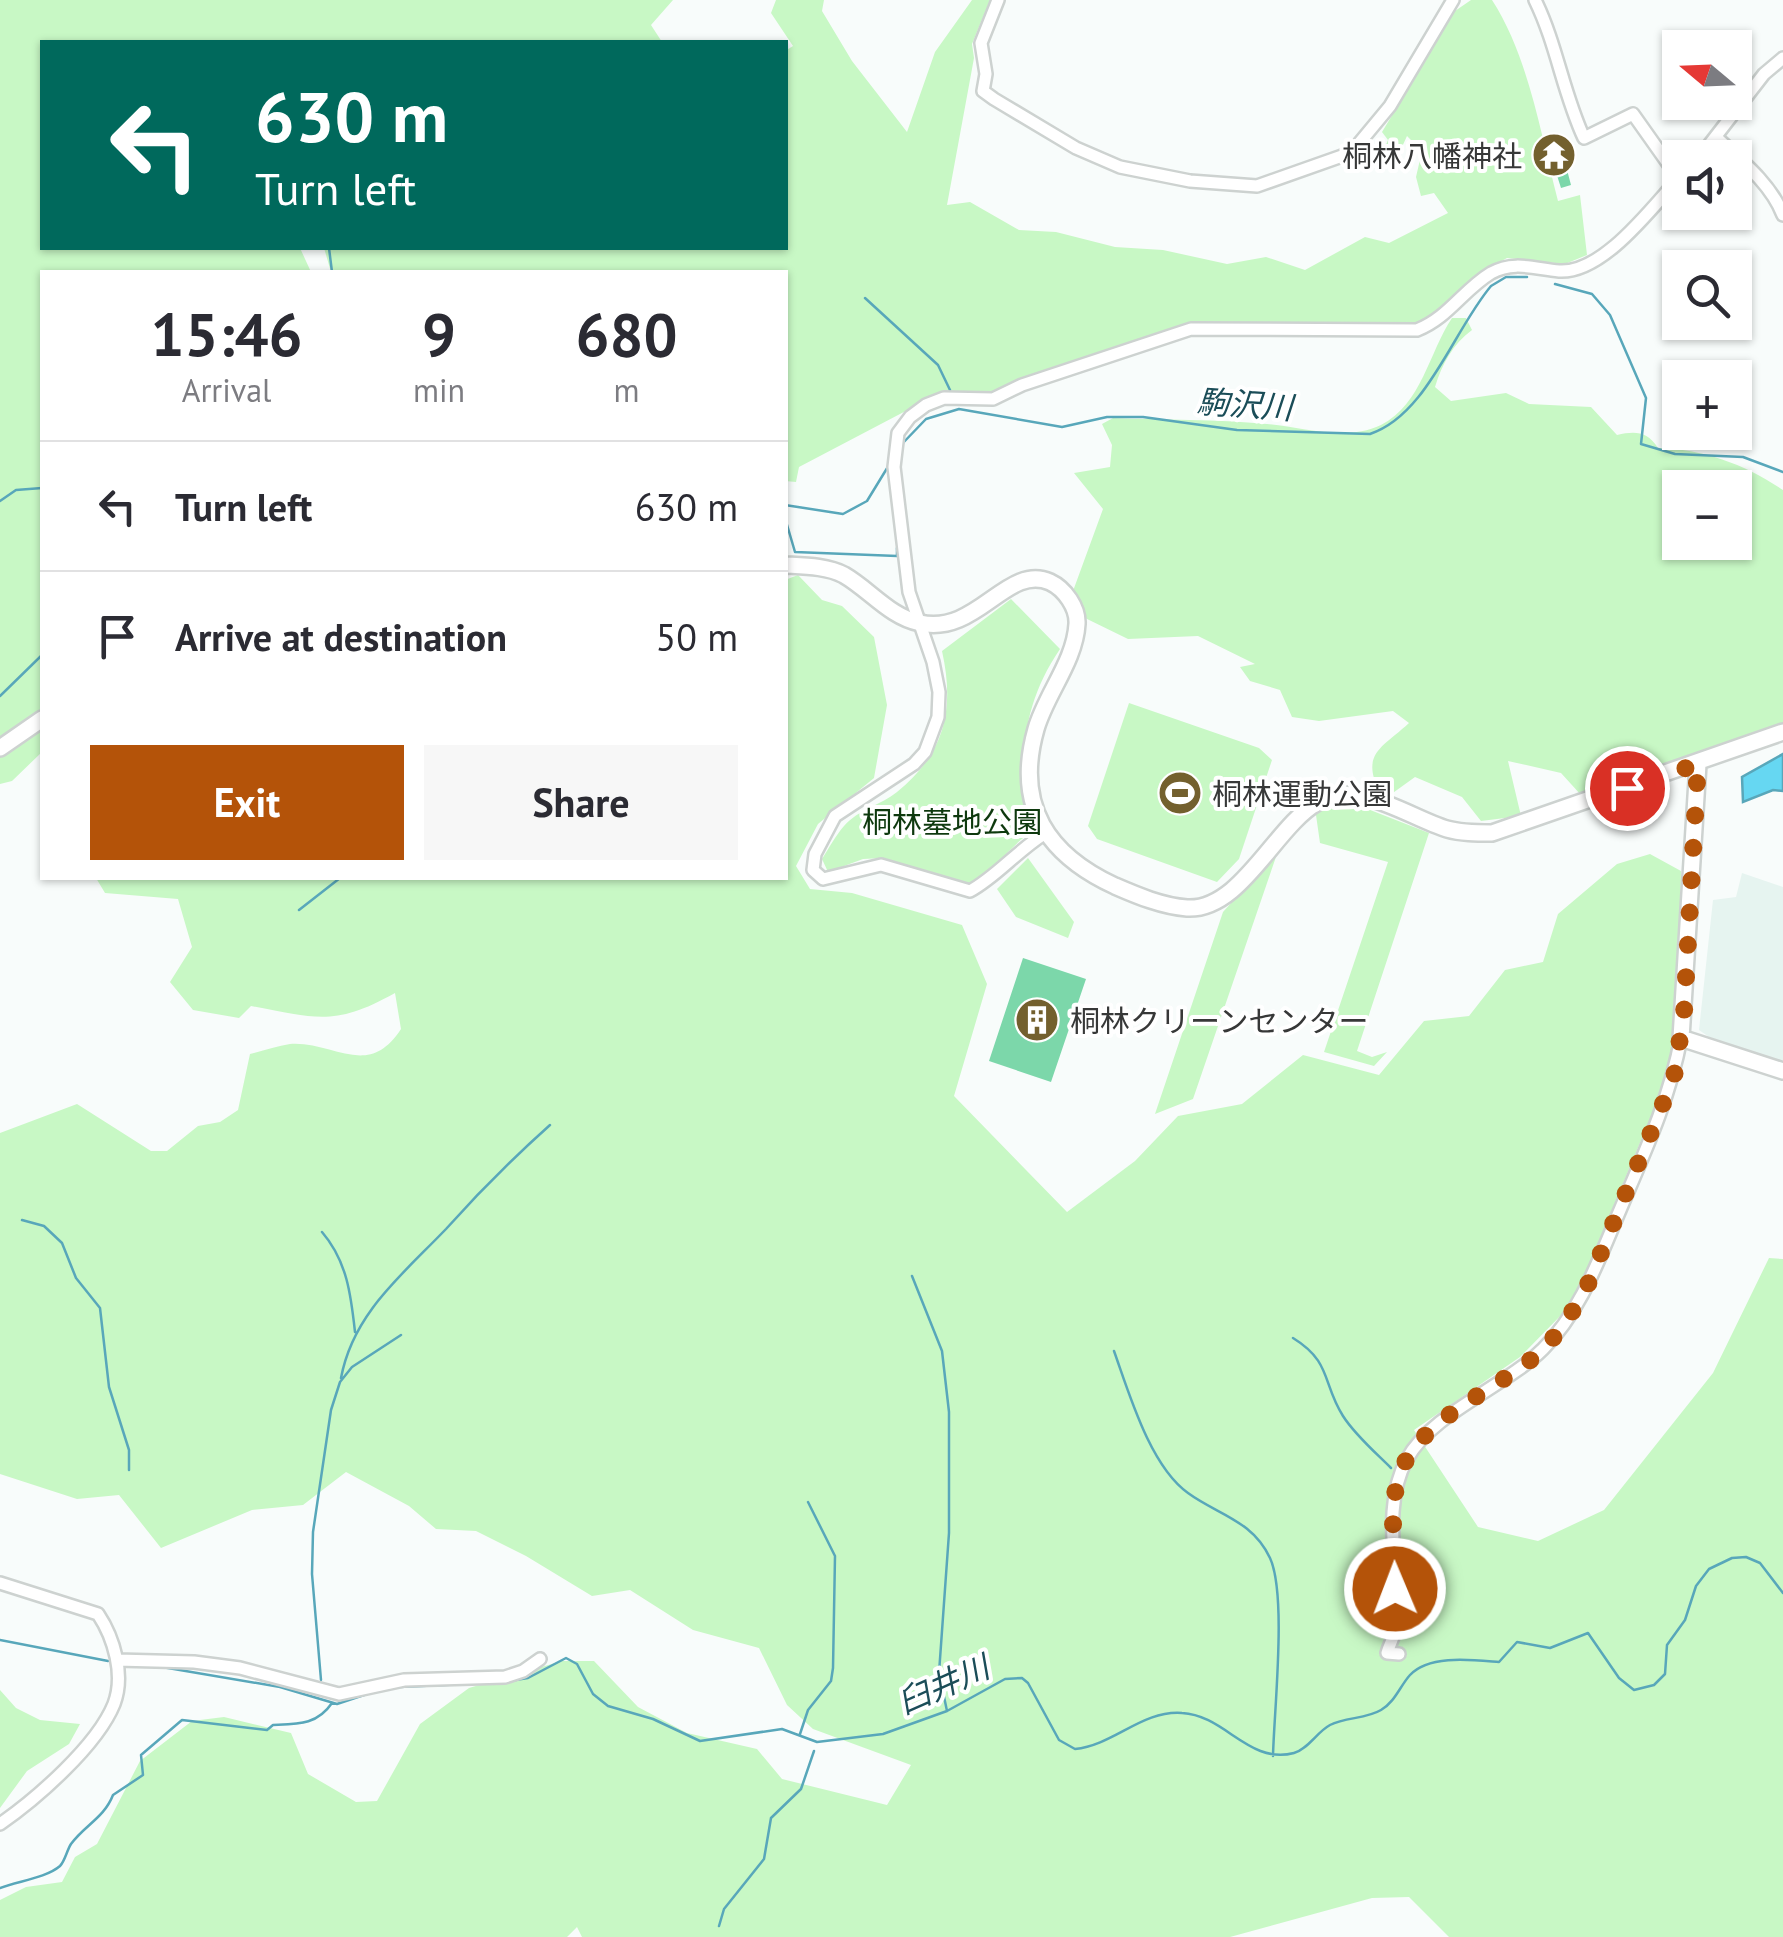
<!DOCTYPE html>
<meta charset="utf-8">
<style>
:root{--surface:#fff;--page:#f7f7f7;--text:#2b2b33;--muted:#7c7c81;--line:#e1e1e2;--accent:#b45309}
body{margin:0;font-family:"PT Sans","Noto Sans JP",sans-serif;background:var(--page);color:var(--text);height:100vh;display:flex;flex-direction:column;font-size:38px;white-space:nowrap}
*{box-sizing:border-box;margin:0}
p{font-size:32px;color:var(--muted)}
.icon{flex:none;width:55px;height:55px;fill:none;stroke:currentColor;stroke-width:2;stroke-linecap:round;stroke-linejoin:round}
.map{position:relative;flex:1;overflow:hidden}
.details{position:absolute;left:40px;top:270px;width:748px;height:610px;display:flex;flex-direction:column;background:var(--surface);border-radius:0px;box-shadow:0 2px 8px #0004}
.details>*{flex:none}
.guide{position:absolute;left:40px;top:40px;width:748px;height:210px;border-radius:0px;box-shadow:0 2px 8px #0004;background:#00695c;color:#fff;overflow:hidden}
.needle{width:65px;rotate:289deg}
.controls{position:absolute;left:1662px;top:30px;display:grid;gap:20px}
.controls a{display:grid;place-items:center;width:90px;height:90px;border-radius:0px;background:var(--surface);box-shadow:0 2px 8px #0004;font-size:50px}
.pin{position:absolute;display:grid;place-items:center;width:85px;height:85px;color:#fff;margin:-42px;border:5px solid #fff;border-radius:50%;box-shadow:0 2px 10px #0007}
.me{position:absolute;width:110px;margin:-55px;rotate:359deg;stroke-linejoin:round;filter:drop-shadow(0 0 8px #0008)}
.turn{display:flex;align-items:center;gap:35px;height:210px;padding:0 50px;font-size:45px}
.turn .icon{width:130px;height:130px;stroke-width:2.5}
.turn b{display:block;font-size:70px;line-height:85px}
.eta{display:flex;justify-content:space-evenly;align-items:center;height:170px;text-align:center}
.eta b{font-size:60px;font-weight:600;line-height:70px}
.button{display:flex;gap:20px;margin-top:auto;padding:20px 50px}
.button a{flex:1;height:115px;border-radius:0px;background:var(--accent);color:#fff;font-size:40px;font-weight:600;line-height:115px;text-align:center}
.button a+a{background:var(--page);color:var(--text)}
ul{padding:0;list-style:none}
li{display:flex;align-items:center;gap:30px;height:130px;padding:0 50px;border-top:2px solid var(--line)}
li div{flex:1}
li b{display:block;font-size:38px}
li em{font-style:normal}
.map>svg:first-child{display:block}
.built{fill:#e6f4f0}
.green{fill:#c8f8c5;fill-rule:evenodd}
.water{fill:#66d7f2;stroke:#58a7ba;stroke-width:2.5}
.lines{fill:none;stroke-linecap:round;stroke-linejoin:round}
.stream{stroke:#58a7ba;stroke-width:2.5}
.building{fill:#7cd7aa}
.minor-casing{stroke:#cdd2d0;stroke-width:16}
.tertiary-casing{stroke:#cdd2d0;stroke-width:20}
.minor{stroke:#fff;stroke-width:11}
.tertiary{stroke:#fff;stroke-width:15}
.route{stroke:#b45309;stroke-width:18;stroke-dasharray:0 32.4}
.labels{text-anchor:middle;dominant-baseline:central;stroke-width:8;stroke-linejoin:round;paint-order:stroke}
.poi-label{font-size:30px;fill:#373838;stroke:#fff;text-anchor:start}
.park-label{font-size:30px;fill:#0e390e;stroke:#fff}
.water-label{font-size:32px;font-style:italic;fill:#1b4d58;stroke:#fff}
</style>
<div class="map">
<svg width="1783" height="1937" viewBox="0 0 1783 1937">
<rect width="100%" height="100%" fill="#f8fcfb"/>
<path class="built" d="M1742,873l41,14v182l-48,-14 -36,-25 14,-130 23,-3z"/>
<path class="green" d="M0,0h673l-22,25 11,17h-620v206h258l11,24h-269v480l-30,29 -12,3z
M776,0h48l-2,11 30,50 55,71 28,-80 37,-52h18l-18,44 2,14 -27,147 23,-3 49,28 37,2 59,15 48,3 64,14 39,-7 39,13 60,-33 24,6 59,-30 -14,-20 -13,3 -5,-19 6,-26 -15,-15 -11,24 -13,-8 5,-12 -6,-8 73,-121 16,-11h21c37,57 49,136 66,201l22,-6 7,60 -22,9 -58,-6 -33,18 -23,26 -32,24 -229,-3 -198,70h-52l-141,74 -3,15 -11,-1v-209h-454l-7,-24h461v-197l8,-5 -22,-33z
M1452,318h14l6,12c-19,14 -30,34 -37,57l16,14 55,-8 23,11 62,3 26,28c18,-4 30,-4 41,13 46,1 88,17 125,42v233l-202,72 -20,-22 -53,-12 13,55 -40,5 -19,-24 -47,-20 -25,18 -11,-4c-18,-38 3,-43 30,-68l-16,-12 -74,10 -27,-4 -12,-27 -30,-9 -10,-14 15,-3 -57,-28 -70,3 -43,-21 -12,-27 30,-82 -29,-36 36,-6 2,-22 -10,-21 11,-6c51,2 103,1 154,6 36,3 78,18 114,1 41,-21 48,-73 71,-107zM1680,488h55v54h-55z
M798,575l24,25 20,6 32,31 13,68 -13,73 -56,46 -22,42 14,23 42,4 110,32 25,59 -33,112 113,116 68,-51 43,-45 64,-12 61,-49 76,20 45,-54 45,-5 36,-46 38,-8 15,-48 59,-50 33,-10 31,17 -3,164 -13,48 -92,220 -53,54 -106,73 64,97 60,14 66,-31 109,-137 56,-115 14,1v678h-334l-40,-40 -37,1 -142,39h-648l-5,-10 -10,10h-567v-37l26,-13 36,-5 13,-25 22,-13 43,-83 52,-40 32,-4 67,16 17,41 48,28 21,-1 43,-77 49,-36 93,-27h32l44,46 49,26 70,16 25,30 105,26 24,-40 -98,-36 -26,-24 -28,-57 -66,-18 -63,-40 -38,6 -66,-40 -50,-25 -40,-2 -27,-23 -63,-34 -43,33 -51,5 -91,38 -42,-53 -42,4 -77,-25v-341l77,-29 74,47h16l31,-25 22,-4 18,-12 12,-56c13,-3 27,-8 40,-10 44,-3 78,36 111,-15l-6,-36c-61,34 -78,25 -144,13l-12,12 -46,-8 -23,-28 22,-35 -14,-48 -73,-6 -9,-15h689v-298z
M1011,599l49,50c-40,59 -42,116 -29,183 -23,15 -43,49 -70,54l-77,-28 -21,1 -35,13 -6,-13c7,-11 14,-24 22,-33 15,-17 37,-21 53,-34 48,-39 58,-83 45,-141z
M1129,703l130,45 13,12 -33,99 -22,23 -120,-43 -9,-13z
M1360,806l69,27 -72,218 15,6 15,-5 -13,14 -50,-14 64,-190 -68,-19 -4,-28 5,-8z
M1278,851l-85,248 -38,15 68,-202z
M1028,858l46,64 -6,16 -52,-21 -19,-28z
M0,1690l16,18 24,12 40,4 -11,20 -42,27 -27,37z"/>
<path class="water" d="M1783,754v37l-10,-1 -30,12 -1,-25z"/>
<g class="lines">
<path class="stream" d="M329,248l3,24
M1555,284l37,10 18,21 36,83 -5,46 34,10 68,3 40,15
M865,298l73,67 12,25
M901,445l25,-26 33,-10 103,18 45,-10h36l94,13 133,4c57,-19 83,-103 121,-148l15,-9h21
M0,501l16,-11 26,-2
M785,505l58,9 24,-13 22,-36
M785,518l10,34 102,4v-8
M0,696l42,-41
M299,910l41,-32
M22,1220l22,6 18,17 14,35 24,30 9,79 20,63v20
M322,1232c25,29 29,63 33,100
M912,1276l30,75 7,61v121l-10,140 8,38
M1293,1338c39,24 29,45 50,78 12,19 32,36 48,52
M1114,1351c15,42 36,115 74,142 30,22 64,27 82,65 17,37 4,153 3,198
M341,1378c12,-65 62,-104 105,-149 34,-38 66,-70 104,-104
M0,1640l108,21
M162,1667l118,20 57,17 30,-10
M321,1680l-9,-106 1,-42 18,-122 9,-28 12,-15 49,-32
M509,1681l19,-3 38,-20 11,6 16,30 15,12 45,13 47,22 82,-12 35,13 66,-8 64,-23 58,-32 17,-1 6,5 31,57 16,9c39,-4 67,-39 107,-36 43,2 67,52 112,40 14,-4 23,-21 36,-28 16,-8 36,-6 51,-15 14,-8 19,-24 29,-35 19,-21 64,-15 89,-13l18,-20 33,6 38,-15 31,45 15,12 20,-5 11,-11 2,-29 18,-25 11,-34 13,-17 23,-11 14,-1 14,6 23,30
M399,1687l67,-3
M800,1734l8,-24 23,-29 2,-13 2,-112 -27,-54
M0,1888c18,-7 46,-10 60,-22 5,-5 7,-16 11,-22 14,-19 33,-26 42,-49l30,-20 -2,-20 41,-35 85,10 6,-5c25,-1 44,0 59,-22
M719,1926l5,-17 40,-50 7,-41 30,-29 13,-38"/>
</g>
<path class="building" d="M1561,147l10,38 -10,3 -8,-25 -12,2 -3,-8z
M1023,958l63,21 -35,103 -62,-21z"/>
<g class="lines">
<defs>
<path id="minor" d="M998,0l-17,43 5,31 -3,17 11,8 82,49 44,19 70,14 67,5 85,-30 14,-9 34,-41 63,-106
M1535,0c22,45 28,93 49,138l49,-24 46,65
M1717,138c24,22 54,46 66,77
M1699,158l65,-84 19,-16
M1044,834c-27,17 -48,43 -74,57l-89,-26 -58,14 -10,-9 2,-16 20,-38 79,-52 11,-12 13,-35 1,-25 -6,-30 -24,-70 -15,-125 4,-34 12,-16 16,-12 18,-7 49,1 29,-14 169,-56 226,1c31,-12 46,-40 74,-57 23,-13 44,-4 68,-2 44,3 93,-64 121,-94
M0,1583l98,31c16,24 27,61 16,90 -17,42 -78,95 -114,120
M1399,1654l-12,-1c3,-10 8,-17 9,-28 4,-54 -16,-117 11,-166 25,-46 98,-72 136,-110 38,-38 56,-90 77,-139 24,-56 50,-112 61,-172
M117,1660l77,2 46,6 99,26 65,-14 101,-3 18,-6 17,-12"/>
<path id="tertiary" d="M785,565c19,1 42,1 59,10 26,15 46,42 76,48 57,13 87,-60 130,-41 15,7 28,26 27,42 -2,37 -31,70 -41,105 -22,77 12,126 79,157 23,10 47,20 72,22 54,3 88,-82 131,-106 40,-23 90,15 129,27 14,4 29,4 45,4l291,-101
M0,748l42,-29
M1698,764l-17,274 102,33"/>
</defs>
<use href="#minor" class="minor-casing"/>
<use href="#tertiary" class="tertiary-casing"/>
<use href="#minor" class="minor"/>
<use href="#tertiary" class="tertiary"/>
</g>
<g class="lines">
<path class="route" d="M1395,1589c0,-33 -5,-69 1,-101 12,-67 99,-95 144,-136 19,-18 33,-41 46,-63l88,-212 10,-64 14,-249 -71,24"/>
</g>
<defs>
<symbol id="temple-disc" viewBox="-11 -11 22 22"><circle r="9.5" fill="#73602e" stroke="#fff"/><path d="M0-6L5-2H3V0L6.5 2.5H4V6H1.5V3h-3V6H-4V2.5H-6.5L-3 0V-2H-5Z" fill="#fff"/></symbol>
<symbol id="stadium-disc" viewBox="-11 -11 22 22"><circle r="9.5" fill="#73602e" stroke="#fff"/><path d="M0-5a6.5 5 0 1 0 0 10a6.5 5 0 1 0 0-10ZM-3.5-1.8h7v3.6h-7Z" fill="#fff"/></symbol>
<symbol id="building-disc" viewBox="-11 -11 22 22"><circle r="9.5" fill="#73602e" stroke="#fff"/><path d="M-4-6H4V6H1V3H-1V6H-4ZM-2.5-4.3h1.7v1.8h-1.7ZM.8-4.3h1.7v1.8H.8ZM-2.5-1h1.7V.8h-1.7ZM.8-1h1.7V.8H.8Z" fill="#fff"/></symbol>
</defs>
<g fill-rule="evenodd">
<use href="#temple-disc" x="1529" y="130" width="50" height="50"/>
<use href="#stadium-disc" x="1155" y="768" width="50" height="50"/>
<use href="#building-disc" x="1012" y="995" width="50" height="50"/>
</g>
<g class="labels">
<g class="poi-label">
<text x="1522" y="155" text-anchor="end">桐林八幡神社</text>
<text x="1212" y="793">桐林運動公園</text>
<text x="1070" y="1020">桐林クリーンセンター</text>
</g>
<g class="park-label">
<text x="952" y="821">桐林墓地公園</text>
</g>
<g class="water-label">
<text transform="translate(1245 404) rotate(4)">駒沢川</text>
<text transform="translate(943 1684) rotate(-24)">臼井川</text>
</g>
</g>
</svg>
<div class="controls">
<a><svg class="needle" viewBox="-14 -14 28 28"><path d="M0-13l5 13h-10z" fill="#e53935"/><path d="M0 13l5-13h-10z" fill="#7c7c81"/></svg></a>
<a><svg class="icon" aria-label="sound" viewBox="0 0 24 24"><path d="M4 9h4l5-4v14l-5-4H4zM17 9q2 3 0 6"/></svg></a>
<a><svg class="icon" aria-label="search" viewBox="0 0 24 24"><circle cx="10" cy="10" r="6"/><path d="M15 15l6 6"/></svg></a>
<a>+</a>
<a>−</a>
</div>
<div class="pin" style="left:1627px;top:788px;background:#d93025"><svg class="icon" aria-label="arrive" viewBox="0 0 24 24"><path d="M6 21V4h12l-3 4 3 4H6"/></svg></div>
<svg class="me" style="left:1395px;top:1589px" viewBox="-20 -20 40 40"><circle r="17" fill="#b45309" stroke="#fff" stroke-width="3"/><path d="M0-11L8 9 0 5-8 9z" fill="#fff"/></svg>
<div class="guide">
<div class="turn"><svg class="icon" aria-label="left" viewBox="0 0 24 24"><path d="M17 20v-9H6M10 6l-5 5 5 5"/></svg><div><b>630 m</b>Turn left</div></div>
</div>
<section class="details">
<div class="eta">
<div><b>15:46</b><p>Arrival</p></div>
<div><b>9</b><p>min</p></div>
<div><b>680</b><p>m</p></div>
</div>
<ul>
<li><svg class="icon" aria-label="left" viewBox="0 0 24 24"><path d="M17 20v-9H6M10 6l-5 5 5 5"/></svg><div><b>Turn left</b></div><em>630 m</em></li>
<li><svg class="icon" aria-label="arrive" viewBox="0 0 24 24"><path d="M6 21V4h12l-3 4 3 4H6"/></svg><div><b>Arrive at destination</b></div><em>50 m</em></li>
</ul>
<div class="button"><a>Exit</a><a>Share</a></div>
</section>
</div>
